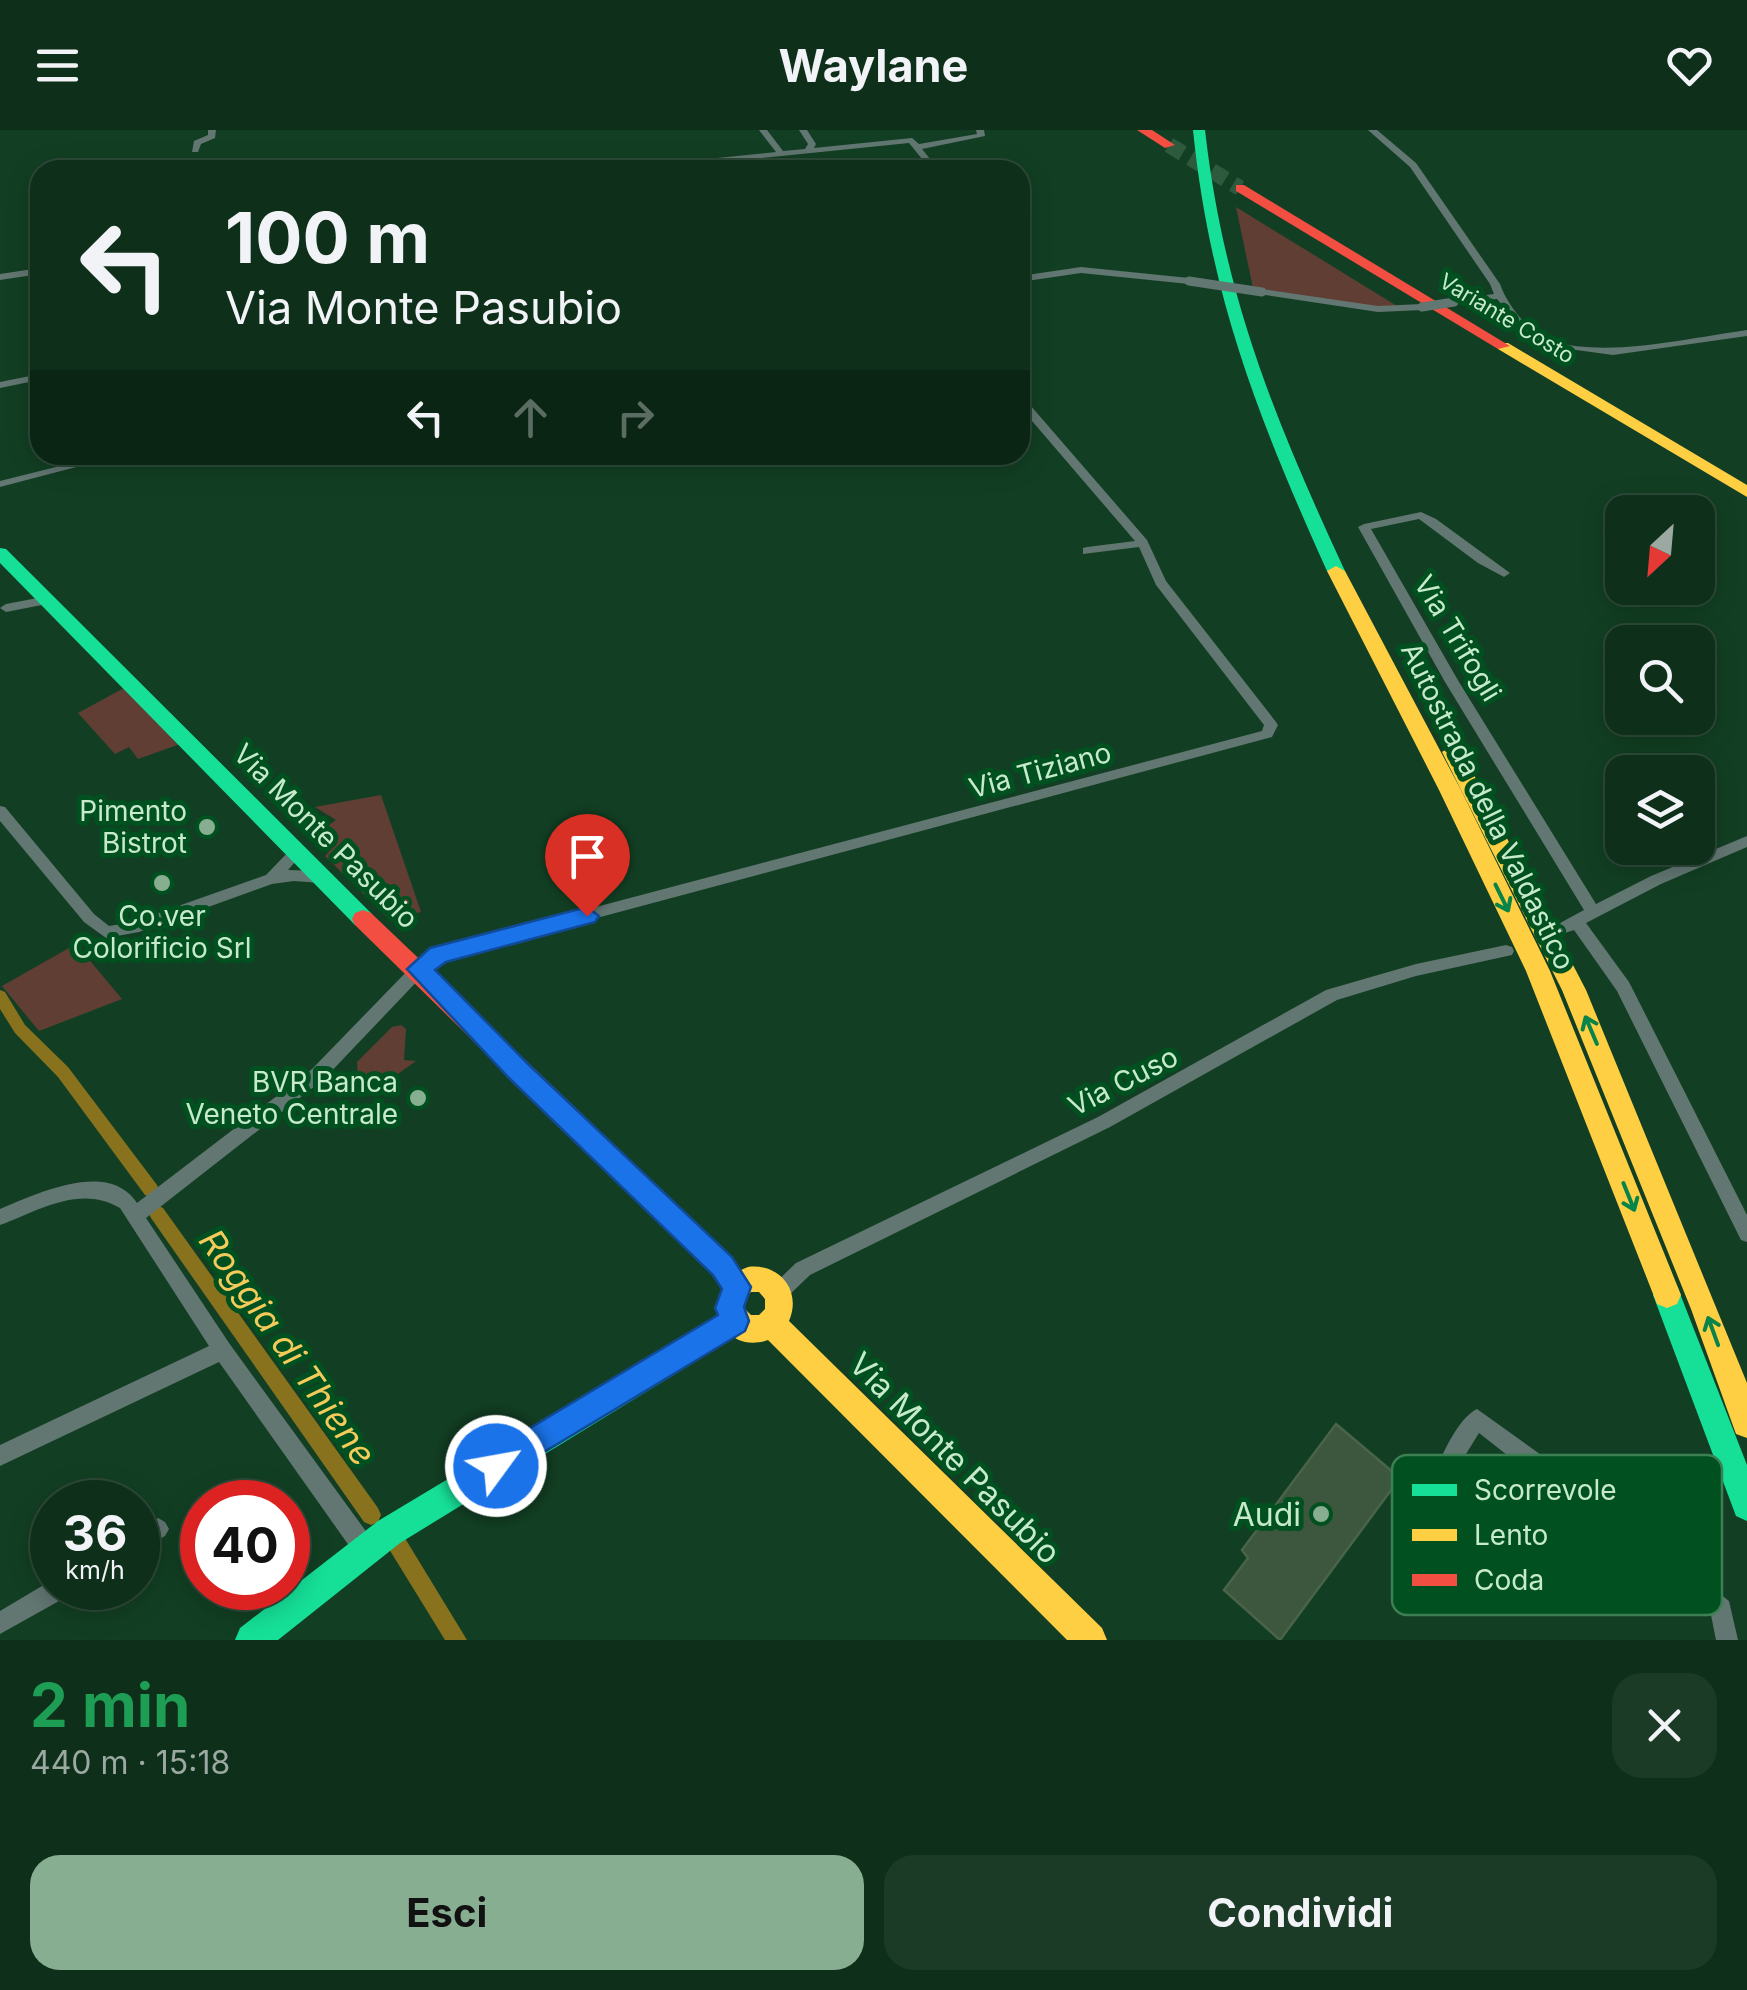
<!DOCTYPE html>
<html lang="it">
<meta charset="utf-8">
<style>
:root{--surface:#0e2f1a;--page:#1c3b27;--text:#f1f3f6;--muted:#9ba9a2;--line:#2e4a39;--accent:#88ae91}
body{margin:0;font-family:Inter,sans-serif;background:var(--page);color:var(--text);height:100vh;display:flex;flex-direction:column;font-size:38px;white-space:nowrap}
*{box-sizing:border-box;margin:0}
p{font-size:32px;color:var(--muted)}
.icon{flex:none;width:55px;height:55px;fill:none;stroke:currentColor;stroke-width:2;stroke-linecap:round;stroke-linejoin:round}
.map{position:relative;height:1510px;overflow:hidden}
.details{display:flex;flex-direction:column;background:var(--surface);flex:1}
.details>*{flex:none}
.hud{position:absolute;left:30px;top:30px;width:1000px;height:305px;border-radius:30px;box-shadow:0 5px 25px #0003,0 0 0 2px var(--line);background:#0e2f1a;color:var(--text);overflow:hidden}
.needle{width:65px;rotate:206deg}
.fabs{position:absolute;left:1605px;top:365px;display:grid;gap:20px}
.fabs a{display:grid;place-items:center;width:110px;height:110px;border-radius:20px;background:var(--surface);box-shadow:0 5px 25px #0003,0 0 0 2px var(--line);font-size:50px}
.speed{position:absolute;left:30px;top:1350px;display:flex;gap:20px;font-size:50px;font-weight:700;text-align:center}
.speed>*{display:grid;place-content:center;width:130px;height:130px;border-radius:50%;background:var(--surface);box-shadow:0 5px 25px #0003,0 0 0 2px var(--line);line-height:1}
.speed small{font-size:25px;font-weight:400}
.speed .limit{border:15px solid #d22;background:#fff;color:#111}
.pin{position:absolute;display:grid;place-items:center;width:85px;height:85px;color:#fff;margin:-102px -42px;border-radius:50% 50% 50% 0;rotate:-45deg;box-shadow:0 0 10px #0007}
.pin .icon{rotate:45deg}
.me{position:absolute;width:110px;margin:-55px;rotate:58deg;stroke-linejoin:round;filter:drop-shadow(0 0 8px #0008)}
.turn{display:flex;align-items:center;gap:35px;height:210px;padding:0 30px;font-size:45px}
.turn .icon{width:130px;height:130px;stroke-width:2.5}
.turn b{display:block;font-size:70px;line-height:85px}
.lanes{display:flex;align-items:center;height:95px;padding:0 30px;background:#0003;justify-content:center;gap:50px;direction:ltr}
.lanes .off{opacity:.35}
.round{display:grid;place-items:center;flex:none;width:105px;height:105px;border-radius:30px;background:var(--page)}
.overview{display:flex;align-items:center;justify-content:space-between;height:170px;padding:0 30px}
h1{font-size:60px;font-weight:700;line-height:75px;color:#1e9e55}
.primary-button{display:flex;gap:20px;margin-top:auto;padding:20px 30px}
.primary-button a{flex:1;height:115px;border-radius:30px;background:var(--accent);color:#111;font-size:40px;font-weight:700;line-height:115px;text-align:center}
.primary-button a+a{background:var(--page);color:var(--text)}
header{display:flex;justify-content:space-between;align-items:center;height:130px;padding:0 30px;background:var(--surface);font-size:45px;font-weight:700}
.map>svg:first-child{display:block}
.green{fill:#613e34}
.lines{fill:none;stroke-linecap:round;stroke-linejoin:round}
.canal{fill:#88721e;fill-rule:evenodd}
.building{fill:#3c573d;stroke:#496449;stroke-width:2.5}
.highway-tunnel{stroke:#2d593c;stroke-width:16;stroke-dasharray:16 9;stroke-linecap:butt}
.street{fill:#627672;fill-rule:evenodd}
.fast{fill:#16e098;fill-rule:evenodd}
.slow{fill:#ffcf43;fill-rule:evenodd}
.jam{fill:#f24e42;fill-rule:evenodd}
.street-bridge{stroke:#627672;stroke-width:9}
.oneway{stroke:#088349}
.route{fill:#1a73e8;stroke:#114b97;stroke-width:2.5}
.poi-dot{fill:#88ae91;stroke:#00511f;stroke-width:4}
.labels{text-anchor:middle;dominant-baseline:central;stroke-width:10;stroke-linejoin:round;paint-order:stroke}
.far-street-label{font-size:22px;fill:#c7eacc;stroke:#00511f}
.street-label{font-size:28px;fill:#c7eacc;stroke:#00511f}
.poi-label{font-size:28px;fill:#c7eacc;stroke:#00511f;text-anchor:end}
.near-street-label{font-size:32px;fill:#c7eacc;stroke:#00511f}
.near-poi-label{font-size:32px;fill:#c7eacc;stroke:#00511f;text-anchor:end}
.near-water-label{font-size:35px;font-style:italic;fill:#f4cb5a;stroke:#00511f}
.key{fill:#00511f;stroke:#3c7f53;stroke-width:2.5}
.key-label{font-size:28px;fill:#c7eacc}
</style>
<header><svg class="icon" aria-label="menu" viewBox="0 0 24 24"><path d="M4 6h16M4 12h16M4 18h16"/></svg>Waylane<svg class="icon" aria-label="heart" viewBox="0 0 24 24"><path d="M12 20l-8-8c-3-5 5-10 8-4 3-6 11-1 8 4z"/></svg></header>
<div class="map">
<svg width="1747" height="1510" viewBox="0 0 1747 1510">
<rect width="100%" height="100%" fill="#123f23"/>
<path class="green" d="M1236,77l161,99 -22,1 -122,-19z
M124,558l56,56 -42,15 -9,-12 -14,7 -37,-41z
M381,665l40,117 -30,9 -66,-65 12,-14 -13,-14 12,-8 -21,-13z
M76,814l46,55 -83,32 -37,-45z
M401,895l5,4 -2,31 12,1 -39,28 -19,-13 -1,-14 35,-35z"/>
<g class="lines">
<path class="canal" d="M0,860l5,2 20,33 43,42 89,118 2,5 -2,5 -6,2 -6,-2 -87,-118 -43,-44 -15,-24z
M157,1075l6,3 215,300 3,7 -3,7 -7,3 -7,-3 -213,-304 -2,-5 2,-5z
M396,1402l7,3 64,105h-22l-56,-91 -3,-7 3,-7z"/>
</g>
<path class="building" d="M1336,1294l64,54 -120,162 -56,-50 24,-32 -6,-8z"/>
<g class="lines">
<path class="highway-tunnel" d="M1169,15l71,43"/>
<path class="street" d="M208,0h8l-1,8 -14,6 -3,8h-6l2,-11 14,-6z
M759,0h8l16,21 22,-2 3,-5 -9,-14h8l9,14 -2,4 98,-10 7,6 58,-10 -1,-4h8l1,6 -63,13 17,21h-8l-22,-27 -266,27h-28l4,-2 157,-16z
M1368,0h9l39,33 84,121c7,21 30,50 51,57 58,17 137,-3 196,-11v6l-134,19 -66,-9 -21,-12 -29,-35 -46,5 -2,-2 5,-3 40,-5 -4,-10 -80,-117z
M1081,137l108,11 5,3 -5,3 -108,-11 -61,9v-6z
M40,138v6l-40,6v-6z
M1262,159l116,17 44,-2 5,3 -5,3 -44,2 -119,-18 -2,-2z
M35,245l5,3 -1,2 -39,8v-6z
M1020,267l4,1 123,142 19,41 110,141 2,3 -6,12 -828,222 -19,14 -101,106 -178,139 83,125 144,198 3,8 -3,8 -8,3 -8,-3 -138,-195 -219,104v-21l209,-99 -89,-138c-40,-24 -82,3 -120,17v-16c37,-15 108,-50 137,-6l175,-134 101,-104 20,-15 829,-219 2,-6 -108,-140 -17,-38 -56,7v-6l4,-1 48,-6 -115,-134z
M104,325h18l-122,32v-6z
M1421,382l15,7 74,54 -6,4 -26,-14 -59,-44 -48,10 88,153 137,222 55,-28 96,-40v11l-86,37 -75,39 43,59 118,233v27l-6,-2 -124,-249 -43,-61 -9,3 -5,-2 -3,-4 3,-4 24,-13 -139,-228 -87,-155 6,-3z
M48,466l4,1v6l-46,9 -6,-4 6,-4z
M0,676l5,1 89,107 15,12 24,-4 133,-47 25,-26 5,-1 7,5 -15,17 32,1 7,6 -7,6 -26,-2 -22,3 -133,48 -33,6 -22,-16 -84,-101z
M1506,815l6,2 2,4 -2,4 -96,21 -79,24 -227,127 -300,148 -25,24 -7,3 -7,-3 -2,-6 2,-6 25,-24 302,-146 228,-127 90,-26z
M1477,1279l60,43 192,149 9,39h-22l-5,-25 -179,-141 -21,30 -7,3 -7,-3 -52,-41 -3,-7c7,-15 20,-40 35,-47zM1479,1303l37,29 -14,20 -36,-28z
M158,1388l7,4 4,7 -4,7 -27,16v-22z
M52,1450v8h19l-3,8 -68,38v-23z"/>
<path class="fast" d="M1193,0h12c19,167 70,290 140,441l-3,4h-12l-3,-4c-68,-151 -117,-274 -134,-441z
M0,418l6,1 365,364 3,6 -3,6h-16l-355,-362z
M1667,1152l10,4 70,179v56l-11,-5 -83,-221 4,-9z
M735,1177l10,4 4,10 -4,10 -345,212 -122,97h-43l5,-12 138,-107z"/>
<path class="slow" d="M1498,213h10l239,142v12l-249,-148z
M1336,436l9,5 116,219 89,181 131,324 -4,9 -10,4 -10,-4 -131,-333 -87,-181 -112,-219z
M1452,615l10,7 124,238 161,393v55l-11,-4 -4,-11 -41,-114 -129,-319 -120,-238z
M748,1137c32,-4 54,24 41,54l313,307 5,12h-40l-299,-300c-49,17 -75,-52 -20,-73zM751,1162h8l6,7v10l-6,6h-8l-6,-6v-10z"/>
<path class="jam" d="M1137,0h15l23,15 -10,3z
M1236,55h8l266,161 -12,3 -262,-158z
M363,780l8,3 361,344 19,30 -4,9 -10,4 -10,-4 -15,-21 -357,-350 -3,-6 3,-6z"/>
<path class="street-bridge" d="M1189,151l73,11
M1422,177l32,-5"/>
</g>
<defs><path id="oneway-shaft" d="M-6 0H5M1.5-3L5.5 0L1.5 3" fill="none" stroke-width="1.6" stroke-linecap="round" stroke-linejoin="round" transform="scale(2.5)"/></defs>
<g class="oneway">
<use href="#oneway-shaft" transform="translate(1502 768) rotate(64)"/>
<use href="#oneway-shaft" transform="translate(1591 900) rotate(-113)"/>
<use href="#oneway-shaft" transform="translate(1629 1067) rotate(68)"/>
<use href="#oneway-shaft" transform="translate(1713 1201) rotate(-110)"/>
</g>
<path class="route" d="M587,777l12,9 -4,6 -149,40 -11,8 92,93 205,194 19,30 -7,20 5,14 -4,10 -249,150 -11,-5 -4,-10 4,-11 233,-140 -3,-7 7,-19 -9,-14 -204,-197 -102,-109 23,-21z"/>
<g class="poi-dot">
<circle cx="207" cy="697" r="10"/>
<circle cx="162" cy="753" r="10"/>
<circle cx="418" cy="968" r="10"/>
<circle cx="1321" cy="1384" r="10"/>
</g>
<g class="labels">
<g class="far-street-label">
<text transform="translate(1507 188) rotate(31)">Variante Costo</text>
</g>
<g class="street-label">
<text transform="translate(1458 508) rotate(59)">Via Trifogli</text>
<text transform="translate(1040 640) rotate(-15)">Via Tiziano</text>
<text transform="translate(1488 676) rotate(64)">Autostrada della Valdastico</text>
<text transform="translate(326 706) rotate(45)">Via Monte Pasubio</text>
<text transform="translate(1123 951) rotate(-27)">Via Cuso</text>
</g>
<g class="poi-label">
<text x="187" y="681">Pimento<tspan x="187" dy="32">Bistrot</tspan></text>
<text x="162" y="786" text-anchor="middle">Co.ver<tspan x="162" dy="32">Colorificio Srl</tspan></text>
<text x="398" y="952">BVR Banca<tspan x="398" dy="32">Veneto Centrale</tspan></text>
</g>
<g class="near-street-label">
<text transform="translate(955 1328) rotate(45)">Via Monte Pasubio</text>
</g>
<g class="near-poi-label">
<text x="1301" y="1384">Audi</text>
</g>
<g class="near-water-label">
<text transform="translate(288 1217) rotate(55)">Roggia di Thiene</text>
</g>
</g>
<rect x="1392" y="1325" width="330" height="160" rx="15" class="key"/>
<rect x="1412" y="1354" width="45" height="12" fill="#16e098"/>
<rect x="1412" y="1399" width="45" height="12" fill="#ffcf43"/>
<rect x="1412" y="1444" width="45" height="12" fill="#f24e42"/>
<g class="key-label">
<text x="1474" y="1370">Scorrevole</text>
<text x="1474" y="1415">Lento</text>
<text x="1474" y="1460">Coda</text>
</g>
</svg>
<div class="fabs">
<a><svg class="needle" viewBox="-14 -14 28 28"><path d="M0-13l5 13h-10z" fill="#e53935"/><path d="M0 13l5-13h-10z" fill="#9ba9a2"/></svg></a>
<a><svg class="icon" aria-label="search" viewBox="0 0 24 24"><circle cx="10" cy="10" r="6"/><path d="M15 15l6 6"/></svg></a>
<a><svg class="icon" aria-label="layers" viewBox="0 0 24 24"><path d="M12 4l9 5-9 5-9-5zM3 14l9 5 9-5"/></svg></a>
</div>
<div class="speed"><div>36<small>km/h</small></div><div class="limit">40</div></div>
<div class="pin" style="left:587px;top:786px;background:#d93025"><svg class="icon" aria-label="arrive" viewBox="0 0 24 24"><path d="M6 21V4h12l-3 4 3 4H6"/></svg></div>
<svg class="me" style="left:496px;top:1336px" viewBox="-20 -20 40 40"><circle r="17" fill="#1a73e8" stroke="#fff" stroke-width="3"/><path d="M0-11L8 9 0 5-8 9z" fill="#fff"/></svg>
<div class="hud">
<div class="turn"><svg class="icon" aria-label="left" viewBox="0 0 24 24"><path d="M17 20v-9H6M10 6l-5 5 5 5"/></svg><div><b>100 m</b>Via Monte Pasubio</div></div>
<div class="lanes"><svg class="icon" aria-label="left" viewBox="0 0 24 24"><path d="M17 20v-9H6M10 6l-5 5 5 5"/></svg><svg class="icon off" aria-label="ahead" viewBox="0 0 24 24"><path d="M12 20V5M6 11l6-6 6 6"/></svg><svg class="icon off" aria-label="right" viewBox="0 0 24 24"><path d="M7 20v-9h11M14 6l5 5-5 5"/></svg></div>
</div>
</div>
<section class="details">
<div class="overview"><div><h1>2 min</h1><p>440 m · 15:18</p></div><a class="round"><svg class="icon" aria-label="close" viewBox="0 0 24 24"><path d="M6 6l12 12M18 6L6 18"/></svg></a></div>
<div class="primary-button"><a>Esci</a><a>Condividi</a></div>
</section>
